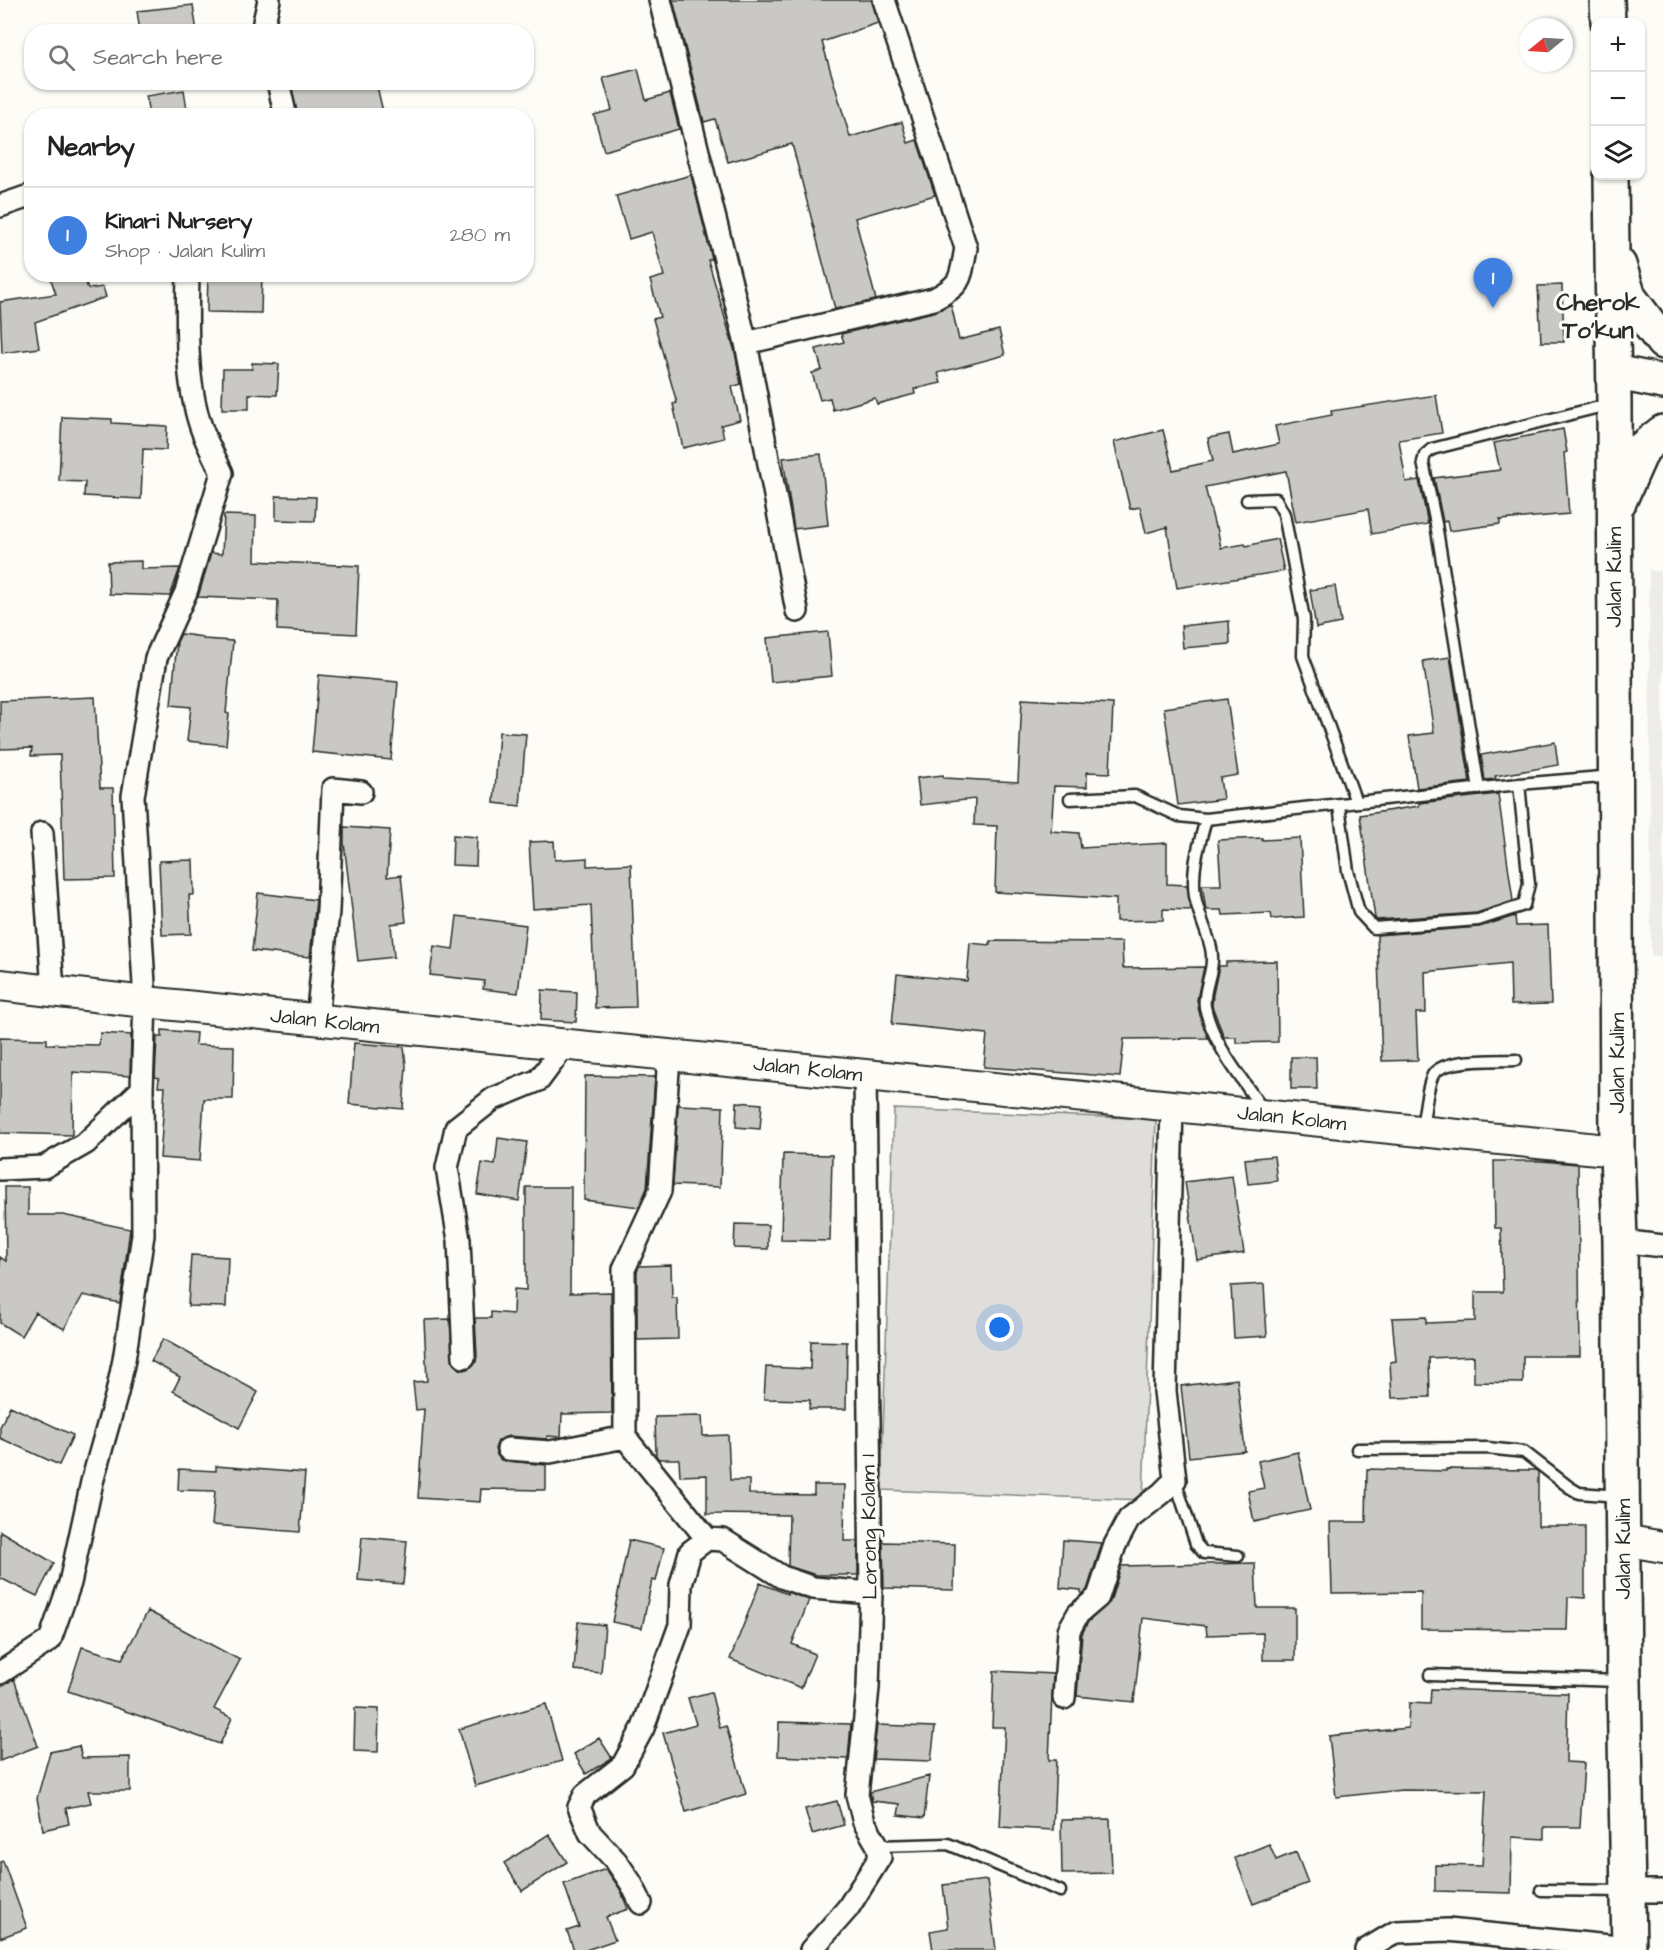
<!DOCTYPE html>
<html lang="en">
<head>
<meta charset="utf-8">
<style>
  body { margin:0; font-family:"Architects Daughter",sans-serif; background:#f2f2f2; color:#222 }
  .controls { position:absolute; right:18px; top:18px; display:grid; overflow:hidden; border-radius:12px; box-shadow:0 2px 4px #0004 }
  .controls button { width:54px; height:54px; display:grid; place-items:center; padding:0; border:0; border-bottom:2px solid #e0e0e0; background:#fff; color:#222; font:30px sans-serif }
  .compass { position:absolute; left:1519px; top:18px; width:54px; height:54px; border-radius:50%; background:#fff; box-shadow:0 2px 4px #0004; rotate:252deg }
  .you { position:absolute; left:1000px; top:1328px; width:21px; height:21px; margin:-15px; border:4px solid #fff; border-radius:50%; background:#1a73e8; box-shadow:0 0 0 9px #1a73e833 }
  .badge { display:grid; place-items:center; width:39px; height:39px; border-radius:50%; background:#7c3aed; color:#fff; font-size:20px; font-weight:700 }
  .pin { position:absolute; translate:-50% -50px; filter:drop-shadow(0 2px 3px #0008) }
  .pin::after { content:''; position:absolute; top:32px; width:21px; height:18px; background:inherit; clip-path:polygon(0 0,100% 0,50% 100%) }
  .list { margin:0; padding:0; list-style:none }
  h2 { display:flex; justify-content:space-between; align-items:center; height:78px; margin:0; padding:0 24px; font-size:26px }
  h2 small { font-size:20px; font-weight:400; color:#767676 }
  .list li { display:grid; grid-template-columns:39px 1fr auto; gap:18px; align-items:center; box-sizing:border-box; height:96px; padding:0 24px; border-top:2px solid #e0e0e0 }
  .list b { display:block; font-size:22px; white-space:nowrap }
  .list p { margin:0; font-size:20px; white-space:nowrap; color:#767676 }
  .list em { font-size:20px; font-style:normal; color:#767676 }
  .icon { flex:none; width:33px; height:33px; fill:none; stroke:currentColor; stroke-width:2; stroke-linecap:round; stroke-linejoin:round }
  .map { position:relative; flex:none; width:1663px; height:1950px; overflow:hidden }
  .search { position:absolute; background:#fff; box-shadow:0 2px 4px #0004; left:24px; top:24px; width:510px; height:66px; display:flex; align-items:center; gap:15px; box-sizing:border-box; padding:0 21px; border-radius:24px; color:#767676; font-size:22px }
  .panel { position:absolute; background:#fff; box-shadow:0 2px 4px #0004; left:24px; top:108px; width:510px; height:174px; border-radius:24px }
  .map>svg:first-child { display:block }
  .built { fill:#edece8 }
  .green { fill:#dfdeda; stroke:#858482; stroke-width:1.5 }
  .building { fill:#c9c8c4; stroke:#2b2b2b; stroke-width:1.5 }
  .lines { fill:none; stroke-linecap:round; stroke-linejoin:round }
  .lane-casing { stroke:#2b2b2b; stroke-width:15 }
  .street-casing { stroke:#2b2b2b; stroke-width:26 }
  .secondary-casing { stroke:#2b2b2b; stroke-width:34 }
  .primary-casing { stroke:#2b2b2b; stroke-width:38 }
  .lane { stroke:#fdfcf7; stroke-width:10 }
  .street { stroke:#fdfcf7; stroke-width:21 }
  .secondary { stroke:#fdfcf7; stroke-width:30 }
  .primary { stroke:#fdfcf7; stroke-width:33 }
  .labels { text-anchor:middle; dominant-baseline:central; stroke-width:6; stroke-linejoin:round; paint-order:stroke }
  .street-label { font-size:21px; fill:#2b2b2b; stroke:#fdfcf7 }
  .quarter-label { font-size:24px; font-weight:bold; fill:#2b2b2b; stroke:#fdfcf7 }
</style>
</head>
<body>
<div class="map">
<svg width="1663" height="1950" viewBox="0 0 1663 1950">
  <rect width="100%" height="100%" fill="#fdfcf7"/>
  <filter id="ink" filterUnits="userSpaceOnUse"><feTurbulence type="fractalNoise" baseFrequency=".0167" numOctaves="2"/><feDisplacementMap in="SourceGraphic" scale="12" xChannelSelector="R" yChannelSelector="G"/><feConvolveMatrix kernelMatrix="1 2 1 2 8 2 1 2 1" color-interpolation-filters="sRGB"/></filter>
  <g filter="url(#ink)">
    <path class="built" d="M1649,570l14,2v385l-12,-2z"/>
    <path class="green" d="M894,1109l262,10 -13,381 -262,-10z"/>
    <path class="building" d="M673,0h199l6,23 -56,19 28,95 52,-15 6,21 9,-3 18,55 -80,23 21,82 -41,9 -43,-165 -64,18 -13,-43 -11,3z
      M193,5l4,27h-57l-3,-21z
      M638,69l8,31 24,-7 9,36 -75,22 -10,-36 18,-5 -9,-32z
      M291,82h85l8,34h-87z
      M184,90l4,26h-39l-3,-20z
      M691,175l21,84 -4,1 27,92 6,32 -9,3 8,33 -19,5 3,13 -41,10 -10,-44 4,-1 -24,-84 7,-2 -10,-37 14,-4 -12,-44 -23,7 -13,-43z
      M49,274h34l5,15 15,-2 3,10 -71,25 4,26 -37,5 -2,-51 56,-8z
      M208,274h54l-1,39 -54,-1z
      M1562,285l2,57h-23l-3,-56z
      M951,304l8,36 40,-10 6,25 -67,18 3,10 -27,6 1,5 -38,10 -2,-6 -42,12 -3,-12 -10,2 -8,-27 10,-3 -6,-21 28,-7 -3,-8 96,-23z
      M252,363l27,1 -2,31 -28,-1v15h-27l1,-40h29z
      M1436,395l6,38 -43,7 7,42 13,-2 9,44 -56,10 -4,-25 -72,13 -10,-51 -81,16 10,40h2l4,21 24,-4 1,2 31,-7 7,32 -107,17 -10,-61 -21,6 -6,-26 -10,2 -16,-67 49,-12 10,40 40,-9 -5,-23 21,-4 4,20 46,-10 -4,-18 57,-11 -1,-4z
      M62,417l50,2v4l55,3 -1,24 -23,-1 -2,50 -57,-3 1,-14 -26,-1z
      M1563,429l4,23 -3,1 5,61 -69,6v4l-51,7 -2,-10 -4,1 -9,-44 66,-8 -6,-27z
      M821,454l7,71 -34,4 -11,-71z
      M276,496l40,1 -1,24 -39,-1z
      M224,515l32,1 -1,45 104,5 -3,68 -79,-4 1,-30 -80,-3 13,-44 11,1z
      M141,561v8l39,-1 -10,28 -61,-2 -1,-32z
      M1335,586l6,37 -25,5 -6,-38z
      M1229,621l1,23 -47,4 -2,-22z
      M828,632l4,44 -61,6 -4,-44z
      M181,634l22,3v2l30,2 -7,72 3,1 -3,31 -39,-4 4,-34 -20,-2 6,-63z
      M1450,657l20,125 -53,6 -8,-52 25,-3 -11,-72z
      M319,675l79,7 -7,78 -79,-8z
      M95,697l5,91h13l2,90 -51,1 -4,-124 -29,1 1,-8 -32,1v-48z
      M1022,699l91,5 -3,69 -23,-1v15l-33,-1 -3,45 28,2 2,15 86,-5v41l20,1 4,25 -28,-1v11l-47,1v-22l-121,-7 2,-66 -23,-1 1,-26 -55,6 -3,-27 26,-3 1,3 74,4z
      M1227,699l11,76 -18,3 3,21 -45,6 -14,-97z
      M499,732l27,2 -6,72 -26,-3z
      M1555,742l3,23 -63,11 1,3 -11,1 -4,-25z
      M1498,794l15,107 -36,12 -100,7 -2,-2 -15,-103 59,-9v-3z
      M344,827l46,3 -3,47 14,-2 5,47 -15,2 3,33 -36,4 -14,-118z
      M453,835l24,2 -1,29 -24,-1z
      M1262,838v2l38,-2 4,79 -32,2 -1,-6 -48,2 -1,-5h-16l-4,-25h19l-3,-45z
      M554,841l1,19 32,-2v8l44,-2 5,143 -41,1 -4,-103 -58,4 -4,-67z
      M193,860l1,35h-5l2,39 -29,1 -3,-74z
      M258,893l58,7 -6,57 -58,-6z
      M457,916l69,9 -8,68 -35,-4 1,-8 -54,-6 4,-29 19,3z
      M1515,916l1,10 32,-1 3,79 -40,1 -1,-42 -85,9 1,41h-10l2,47 -36,1 -5,-126 102,-8z
      M990,941l132,1 1,26 81,-1 -7,33 5,23 6,15 -84,1 -4,38 -136,-10 3,-33 -95,-10 5,-50 70,7 3,-38 20,2z
      M1277,961l1,81 -42,1v-6h-12l-12,-31 1,-12 6,-28h7v-4z
      M542,990l35,2 -1,30 -35,-2z
      M162,1030l34,3 -1,12 39,1 -1,53h-29l-4,62 -40,-3 5,-71h-7l1,-9 -4,-1 2,-40h5z
      M100,1033l31,2 -1,41 -57,-4 -1,63 -72,-2v-95l47,1v5l52,1z
      M354,1043l50,4 2,19 -3,43 -54,-5z
      M1291,1057h25l1,32h-26z
      M585,1076l70,1 -8,111 -8,19 -55,-7z
      M737,1102l25,2 -2,25 -24,-2z
      M678,1105l45,2 -3,80 -47,-2z
      M498,1138l29,4 -8,59 -42,-7 5,-31 13,2z
      M783,1154l49,1 -2,86 -49,-1z
      M1274,1156l3,25 -29,3 -3,-25z
      M1494,1161h47l37,3 2,192h-57v27l-49,-1v-26l-45,2 1,39 -38,1 -2,-36 6,-1 -4,-43 34,-1v6l49,-2v-29h28l-2,-64h-6z
      M1232,1176l12,77 -47,7 -12,-78z
      M5,1187h23v28h35l67,14 -10,74 -37,-8 -19,34 -29,-17 -14,24 -21,-13v-66l6,4z
      M526,1187h45l-1,106 41,-1 1,121 -50,1 -1,23 -14,-1v3l-39,-3 -10,5 -3,8 2,6 4,5 45,5v25l-65,-1 -1,13 -62,-4 6,-89 -8,1 -3,-28 14,-1 -3,-61 26,-1 3,44 6,6 6,1 6,-3 5,-5 1,-6 -2,-38h16v-6l22,2 1,-25 12,1z
      M735,1224l33,1v24l-34,-1z
      M191,1255l37,2 -2,50 -38,-1z
      M671,1265l1,33h5l1,41 -41,1v-68l2,-6z
      M1264,1284l3,52 -33,2 -3,-52z
      M163,1339l95,53 -19,36 -66,-37 7,-14 -29,-16z
      M811,1341l36,1 -1,67h-37l1,-9 -46,-1 2,-32 44,2z
      M1237,1379l8,72 -56,6 -8,-71z
      M10,1406l63,29 -14,30 -59,-27v-11z
      M702,1416l1,20 25,-1 2,45h19v14l65,1v-10h31l-1,56h14v34h-42l-28,-9 1,-51 -82,-1v-39l-27,1 -1,-17h-20l-3,-3 -1,-39z
      M1298,1452l12,58 -56,12 -6,-31 16,-3 -6,-27z
      M216,1466l89,7 -5,59 -88,-7 3,-34 -37,-1 1,-21 37,2z
      M1367,1469l79,2v-2l89,1 3,2v54h47v72l-17,-1 -1,33 -146,-1v-37l-89,1 -2,-71h36z
      M0,1531l54,32 -17,33 -37,-18z
      M362,1537l45,4 -4,43 -45,-4z
      M629,1540l35,8 -8,33 -4,-1 -10,48 -30,-6z
      M1063,1540l39,3 -15,47 -6,5v-5l-21,-2z
      M883,1542l72,2 -1,46 -70,-2z
      M1255,1563l2,45h38v52h-32v-27l-56,2 -1,-9 -63,-8 -9,84 -57,-6 5,-62 6,-12 22,-20 11,-36z
      M760,1583l27,11v-2l22,8 -17,44 23,10 -14,34 -71,-29z
      M148,1611l92,49 -26,49 18,9 -12,26 -152,-53 14,-44 40,12z
      M578,1622l27,3 -4,48 -27,-3z
      M994,1671l59,3 -4,86h7l-3,70 -53,-3 5,-100h-13z
      M14,1679l24,67 -38,15v-75z
      M1431,1689l137,4 -2,69 18,1 -4,64h-36v12l-32,-2 -1,56 -76,-2v-26l47,1 4,-75 -84,-1 -66,7 -7,-61 79,-8 1,-25 21,1z
      M711,1692l9,36 6,-2 20,68 -60,18 -23,-79 33,-9 -8,-26z
      M546,1704l16,57 -87,25 -16,-57z
      M355,1708l24,1 -1,43 -24,-1z
      M779,1722l72,2 -3,35 -70,-3z
      M877,1725l58,2 -4,34 -58,-2z
      M599,1738l13,20 -26,16 -12,-20z
      M79,1746l3,12 48,-1v34h-42l3,12 -25,5 3,16 -26,6 -6,-32 13,-46z
      M929,1776l-5,42 -26,-3 2,-11 -28,-3 -2,-9z
      M837,1801l7,24 -32,9 -7,-25z
      M1110,1819l2,54 -50,1 -1,-54z
      M549,1834l18,28 -45,29 -18,-28z
      M1269,1844l7,16 20,-8 12,31 -55,21 -18,-46z
      M3,1861l24,67 -27,10v-76z
      M606,1869l14,20 8,20 -22,8 9,23 -29,10h-12l-7,-19 12,-4 -15,-43z
      M987,1880l9,70h-63l-3,-19 18,-3 -5,-43z"/>
    <g class="lines">
      <g class="lane-casing">
        <path id="lane" d="M1247,500l29,-1 8,15 20,105 -1,37 53,146
          M1479,789l-43,-265 -13,-62 2,-7 7,-6 179,-45
          M1070,799l65,-3 44,20 27,3 313,-35 94,-8
          M1339,806l9,65 11,41 15,16 104,-8 46,-15 5,-21 -10,-100
          M1206,819c-7,26 -15,50 -11,77 3,18 12,35 16,52 5,23 -9,40 -6,59 8,38 37,71 58,103
          M1422,1128c3,-16 4,-36 10,-51 7,-20 65,-16 84,-17
          M1357,1449l130,-1 37,4 45,35 10,6 40,3
          M1175,1480l21,64 8,9 34,3
          M1430,1675l190,6
          M878,1846l70,-2 112,47
          M1541,1890l84,1"/>
      </g>
      <g class="street-casing">
        <path id="street" d="M660,0l86,343 51,268
          M266,32l-2,-10 5,-22
          M278,82l6,27 -1,7
          M0,206l32,-11
          M746,343l188,-44c29,-15 26,-20 32,-51l-82,-248
          M42,833l11,157
          M317,1020l11,-109 5,-122 28,3
          M0,1169l44,-2 42,-24 56,-54
          M1620,1241l43,5
          M464,1357l-5,-117 -12,-72 9,-40 37,-29 46,-19 26,-35
          M625,1437l-1,-168 36,-78 9,-136
          M508,1449l42,3 75,-15 82,102
          M0,1673l50,-33 20,-57 22,-101 25,-89 7,-33 19,-125 -1,-146 3,-87 -12,-206 23,-138 30,-66 36,-119c-7,-15 -16,-31 -21,-46 -16,-47 -14,-104 -13,-153
          M1064,1698l5,-68 9,-16 20,-17 17,-52 14,-26 33,-26 13,-13 -10,-89 7,-285
          M1628,1891h35
          M641,1903l-10,-20 -15,-22 -26,-28 -11,-26 6,-12 38,-30 20,-37 37,-103 1,-40 9,-33 17,-13 16,1 59,37 31,11 58,5
          M811,1950l37,-42 32,-51 -2,-11 -14,-24 -7,-27 11,-107 3,-95 -6,-518
          M1366,1950l30,-18 52,-2 181,18"/>
      </g>
      <g class="secondary-casing">
        <path id="secondary" d="M0,985l145,17 1472,149
          M1623,1540l40,7"/>
      </g>
      <g class="primary-casing">
        <path id="primary" d="M1607,0l1,22
          M1611,176l3,227 3,748 3,90 4,440 5,269
          M1619,265l10,32 34,45
          M1614,372l49,10
          M1619,502l24,-54 20,-16"/>
      </g>
      <use href="#lane" class="lane"/>
      <use href="#street" class="street"/>
      <use href="#secondary" class="secondary"/>
      <use href="#primary" class="primary"/>
    </g>
  </g>
  <g class="labels">
    <g class="street-label">
      <text transform="translate(1614 577) rotate(-90)">Jalan Kulim</text>
      <text transform="translate(325 1021) rotate(6)">Jalan Kolam</text>
      <text transform="translate(1617 1063) rotate(-90)">Jalan Kulim</text>
      <text transform="translate(808 1069) rotate(6)">Jalan Kolam</text>
      <text transform="translate(1292 1118) rotate(6)">Jalan Kolam</text>
      <text transform="translate(869 1527) rotate(-91)">Lorong Kolam 1</text>
      <text transform="translate(1623 1549) rotate(-90)">Jalan Kulim</text>
    </g>
    <g class="quarter-label">
      <text x="1598" y="303">Cherok<tspan x="1598" dy="28">To'kun</tspan></text>
    </g>
  </g>
</svg>
<div class="controls">
<button>+</button>
<button>−</button>
<button><svg class="icon" aria-label="layers" viewBox="0 0 24 24"><path d="M12 4l9 5-9 5-9-5zM3 14l9 5 9-5"/></svg></button>
</div>
<svg class="compass" viewBox="-18 -18 36 36"><path d="M0-13l5 13h-10z" fill="#e53935"/><path d="M0 13l5-13h-10z" fill="#767676"/></svg>
<div class="you"></div>
<div class="pin badge" style="left:1493px;top:308px;background:#3f7fe0">1</div>
<div class="search"><svg class="icon" aria-label="search" viewBox="0 0 24 24"><circle cx="10" cy="10" r="6"/><path d="M15 15l6 6"/></svg>Search here</div>
<section class="panel">
<h2>Nearby<small></small></h2>
<ul class="list">
<li><span class="badge" style="background:#3f7fe0">1</span><div><b>Kinari Nursery</b><p>Shop · Jalan Kulim</p></div><em>280 m</em></li>
</ul>
</section>
</div>
</body>
</html>
